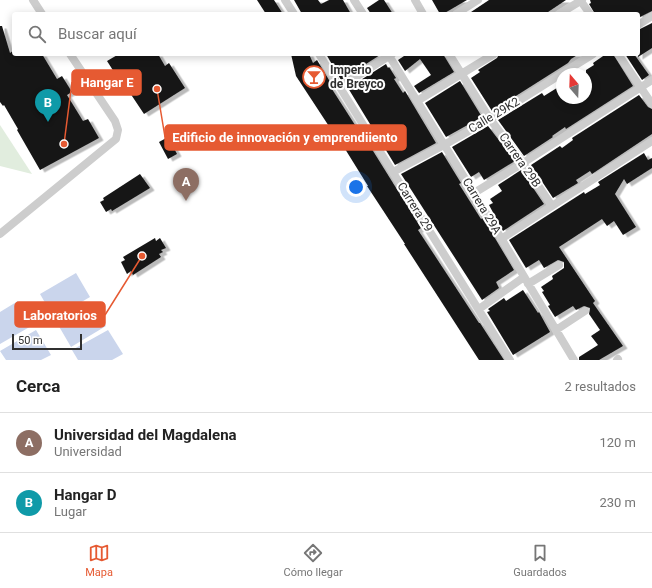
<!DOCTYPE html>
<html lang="es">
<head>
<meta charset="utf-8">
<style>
  body { margin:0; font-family:Roboto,sans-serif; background:#f6f6f6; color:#222 }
  .compass { position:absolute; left:556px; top:68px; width:36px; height:36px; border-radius:50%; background:#fff; box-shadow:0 2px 10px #0003; rotate:341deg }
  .scale { position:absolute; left:12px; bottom:10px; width:70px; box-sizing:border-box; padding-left:4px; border:2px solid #303030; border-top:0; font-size:11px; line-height:14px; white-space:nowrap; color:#303030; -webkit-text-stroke:3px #fff; paint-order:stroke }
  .you { position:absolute; left:356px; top:187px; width:14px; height:14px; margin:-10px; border:3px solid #fff; border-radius:50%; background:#1a73e8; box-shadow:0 0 0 6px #1a73e833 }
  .badge { display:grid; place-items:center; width:26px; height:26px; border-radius:50%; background:#e65a32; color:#fff; font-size:13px; font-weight:700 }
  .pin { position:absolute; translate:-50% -33px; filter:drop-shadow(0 1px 2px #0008) }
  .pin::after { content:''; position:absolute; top:21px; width:14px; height:12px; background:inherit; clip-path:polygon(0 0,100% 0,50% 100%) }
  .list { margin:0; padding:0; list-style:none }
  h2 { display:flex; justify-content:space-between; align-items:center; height:52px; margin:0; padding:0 16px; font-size:17px }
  h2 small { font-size:13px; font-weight:400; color:#767676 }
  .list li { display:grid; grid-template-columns:26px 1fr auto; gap:12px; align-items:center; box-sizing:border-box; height:60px; padding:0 16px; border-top:1px solid #e0e0e0 }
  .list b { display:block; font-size:15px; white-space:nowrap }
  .list p { margin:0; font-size:13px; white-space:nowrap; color:#767676 }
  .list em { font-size:13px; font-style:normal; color:#767676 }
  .icon { flex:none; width:22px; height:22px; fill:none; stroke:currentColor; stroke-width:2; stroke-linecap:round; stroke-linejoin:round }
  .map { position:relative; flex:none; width:652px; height:360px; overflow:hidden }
  .search { position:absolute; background:#fff; box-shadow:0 2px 10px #0003; left:12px; right:12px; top:12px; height:44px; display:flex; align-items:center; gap:10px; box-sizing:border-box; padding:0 14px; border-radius:4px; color:#767676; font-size:15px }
  .sheet { height:172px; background:#fff }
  nav { display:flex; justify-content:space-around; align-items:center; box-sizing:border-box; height:56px; border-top:1px solid #e0e0e0; background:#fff; font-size:11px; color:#767676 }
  nav a { display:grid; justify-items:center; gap:2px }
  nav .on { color:#e65a32 }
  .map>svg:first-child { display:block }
  .green { fill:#e1edde }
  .water { fill:#cad5ec }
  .building { fill:#171717; filter:url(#shadow) }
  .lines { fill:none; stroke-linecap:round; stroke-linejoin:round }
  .minor { stroke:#cdcdcd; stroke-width:8 }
  .labels { text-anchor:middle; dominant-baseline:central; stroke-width:4; stroke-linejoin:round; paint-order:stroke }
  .poi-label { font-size:12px; font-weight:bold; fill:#303030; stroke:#fff; text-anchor:start }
  .street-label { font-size:12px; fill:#303030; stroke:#fff }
  .leader { fill:none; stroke:#e65a32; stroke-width:1.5 }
  .callout-dot { fill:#e65a32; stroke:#fff; stroke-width:1.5 }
  .callout { fill:#e65a32; stroke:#e65a32; stroke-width:1.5 }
  .callout-label { font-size:13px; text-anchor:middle; font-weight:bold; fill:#fff }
</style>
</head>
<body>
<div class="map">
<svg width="652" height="360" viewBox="0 0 652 360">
  <defs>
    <filter id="shadow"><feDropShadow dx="4.5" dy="2.5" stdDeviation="0" flood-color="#0004"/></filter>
  </defs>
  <rect width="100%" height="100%" fill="#fff"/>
  <path class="green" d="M0,125l32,49 -32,-8z"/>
  <path class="water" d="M76,273l14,24 -36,21 -14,-24z
    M18,301l15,24 -33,19v-32z
    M92,302l14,24 -35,21 -14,-24z
    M36,330l15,25 -10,5h-35l-6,-9z
    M108,330l15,24 -11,6h-34l-6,-10z"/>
  <path class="building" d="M257,0h17l9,14h-17z
    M294,0h24l3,4 8,-4h14l8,14h-49z
    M379,0h5l9,14h-22l-4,-6z
    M432,0h35l-24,14h-3z
    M489,0h77l-21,14h-77z
    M590,0h62v11l-14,7v-4h-43l-6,-10 2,-1z
    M652,23v25l-14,9v-27z
    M0,26h2l8,27 4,-3v4h28l15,25 5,-3 10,16 -5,3 16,26 5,-2 11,19 -59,32 -23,-40 1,-1 -14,-24 -1,1 -3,-4z
    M119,54h39l7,12 4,-3 16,25 -41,26 -16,-24 6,-4 -12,-15 -6,4 -9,-14z
    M291,54h18l4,9 4,-3 15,25 -2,1 34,53 1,-1 56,90 -3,2 61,93h1l24,37h-25l-75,-116h1l-38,-58h1l-31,-50 -1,1 -40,-61z
    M326,54h54v1l-39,25z
    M407,54h36l11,18 -35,21 -5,-7 17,-11 -11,-16 -15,12 -7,-11z
    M499,54h80l-8,5 -3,4 -76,48 -21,-33 9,-6 -2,-2 19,-12z
    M606,54h7l20,32 -67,43 -1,-2 -13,9 1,1 -29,19 -26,-36 44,-27 2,3 16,-10 -3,-3 5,-3v18h24v-4l3,-2 -3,-3v-19l8,-5 -1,-2z
    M625,54h9l15,21 -7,5z
    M386,64l2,4 1,-1 7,11 -2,1 9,14 2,-2 31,52 -41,22 -47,-77z
    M460,81l22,36 -36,20 -21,-34z
    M639,95l9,12 4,2v25l-60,40 -2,-3 -14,9 2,3 -25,15 -22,-33 29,-19 2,2 11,-8 -1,-2z
    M488,126l27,35 -31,19 -5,-8 -8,5 -19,-30z
    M168,137l9,17 -9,5 -9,-17z
    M442,152l19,31 -2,1 22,35 2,-1 31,52 -18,12 3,6 -17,12 -81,-126z
    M644,153l4,7 4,-2v10l-25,16 -3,-5 -9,15 21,33 -13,8 -9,-14 -7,5 -5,-7 -43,28 36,54 -2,2 30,43 -24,14h-20v-3l19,-12 -7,-9 9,-6 -11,-16 1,-6 -6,-2 -8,4 -3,-4 -18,11 -7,-11 2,-1 -8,-13 2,-1 -3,-4 12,-8 -1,-3 12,-8v-6l-6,-2 -14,8 -5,-8 -13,8 -17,-28 75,-48 1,2 15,-9 -2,-3z
    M521,170l23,34 -41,27 -14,-26 4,-2 -3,-4 12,-8 -4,-6z
    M140,174l10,14 -38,23 -1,-2 -5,3 -6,-10 4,-2 -1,-2z
    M155,238l1,3 4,-3 6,10 -5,2 2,2 -4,2 2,3 -28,18 -2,-4 -4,3 -6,-12 4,-2 -2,-3z
    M523,290l15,23 1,-1 11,20 -37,23 -26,-43 3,-1 -2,-2 16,-11 2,3z"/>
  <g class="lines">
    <path class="minor" d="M33,0l9,14
      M285,0l9,14
      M354,0l9,14
      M415,0l8,14
      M580,0l10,14
      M456,14l22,-14
      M559,14l23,-14
      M638,25l14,-9
      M319,54l191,306
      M388,54l86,139 100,167
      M449,54l41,65 33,44 29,43
      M618,54l34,50
      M340,87l52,-33
      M417,101l77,-47
      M393,172l51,-27 46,-26 103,-65
      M474,193l49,-30 129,-83
      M0,234l116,-95 2,-9 -3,-9 -45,-67
      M501,239l151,-98
      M528,284l31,-19
      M479,309l45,-32
      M556,330l29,-19
      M617,360l1,-1"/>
  </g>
  <defs>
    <g id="bar-ring" transform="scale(1.15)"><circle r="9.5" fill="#fff" stroke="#e65a32" stroke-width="1.5"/><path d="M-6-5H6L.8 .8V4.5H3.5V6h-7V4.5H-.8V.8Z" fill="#e65a32"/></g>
  </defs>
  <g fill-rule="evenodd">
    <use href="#bar-ring" x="314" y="77"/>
  </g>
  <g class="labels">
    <g class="poi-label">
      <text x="330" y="70">Imperio<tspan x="330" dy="14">de Breyco</tspan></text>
    </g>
    <g class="street-label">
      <text transform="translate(494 115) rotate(-31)">Calle 29K2</text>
      <text transform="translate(520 160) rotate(55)">Carrera 29B</text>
      <text transform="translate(482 206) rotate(59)">Carrera 29A</text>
      <text transform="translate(415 207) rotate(58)">Carrera 29</text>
    </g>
  </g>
  <path class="leader" d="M64 144L72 82M157 89L165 137M142 256L105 315"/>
  <g class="callout-dot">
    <circle cx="64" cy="144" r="4"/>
    <circle cx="157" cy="89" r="4"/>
    <circle cx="142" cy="256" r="4"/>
  </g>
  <g class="callout">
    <rect x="72" y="70" width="69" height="25" rx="4"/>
    <rect x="165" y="125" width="241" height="25" rx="4"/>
    <rect x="15" y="302" width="90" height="25" rx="4"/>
  </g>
  <g class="callout-label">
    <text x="107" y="87">Hangar E</text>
    <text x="285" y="142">Edificio de innovación y emprendiiento</text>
    <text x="60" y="320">Laboratorios</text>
  </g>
</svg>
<svg class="compass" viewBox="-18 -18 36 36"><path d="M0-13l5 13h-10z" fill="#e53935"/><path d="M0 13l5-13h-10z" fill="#767676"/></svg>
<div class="scale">50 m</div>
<div class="you"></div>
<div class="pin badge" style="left:186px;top:201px;background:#8d6e63">A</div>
<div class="pin badge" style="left:48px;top:122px;background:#0f9aa8">B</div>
<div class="search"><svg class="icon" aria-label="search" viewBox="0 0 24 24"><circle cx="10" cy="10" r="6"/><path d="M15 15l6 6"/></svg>Buscar aquí</div>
</div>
<section class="sheet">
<h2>Cerca<small>2 resultados</small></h2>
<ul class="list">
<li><span class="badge" style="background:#8d6e63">A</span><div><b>Universidad del Magdalena</b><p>Universidad</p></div><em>120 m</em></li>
<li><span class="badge" style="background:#0f9aa8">B</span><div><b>Hangar D</b><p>Lugar</p></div><em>230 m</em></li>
</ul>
</section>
<nav>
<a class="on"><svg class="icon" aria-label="map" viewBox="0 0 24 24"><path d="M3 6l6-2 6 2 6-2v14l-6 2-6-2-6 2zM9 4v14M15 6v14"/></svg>Mapa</a>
<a><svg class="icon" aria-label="directions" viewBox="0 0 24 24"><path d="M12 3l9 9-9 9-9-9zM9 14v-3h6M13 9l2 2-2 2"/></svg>Cómo llegar</a>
<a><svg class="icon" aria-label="saved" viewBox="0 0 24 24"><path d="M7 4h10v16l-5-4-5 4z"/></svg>Guardados</a>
</nav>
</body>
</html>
